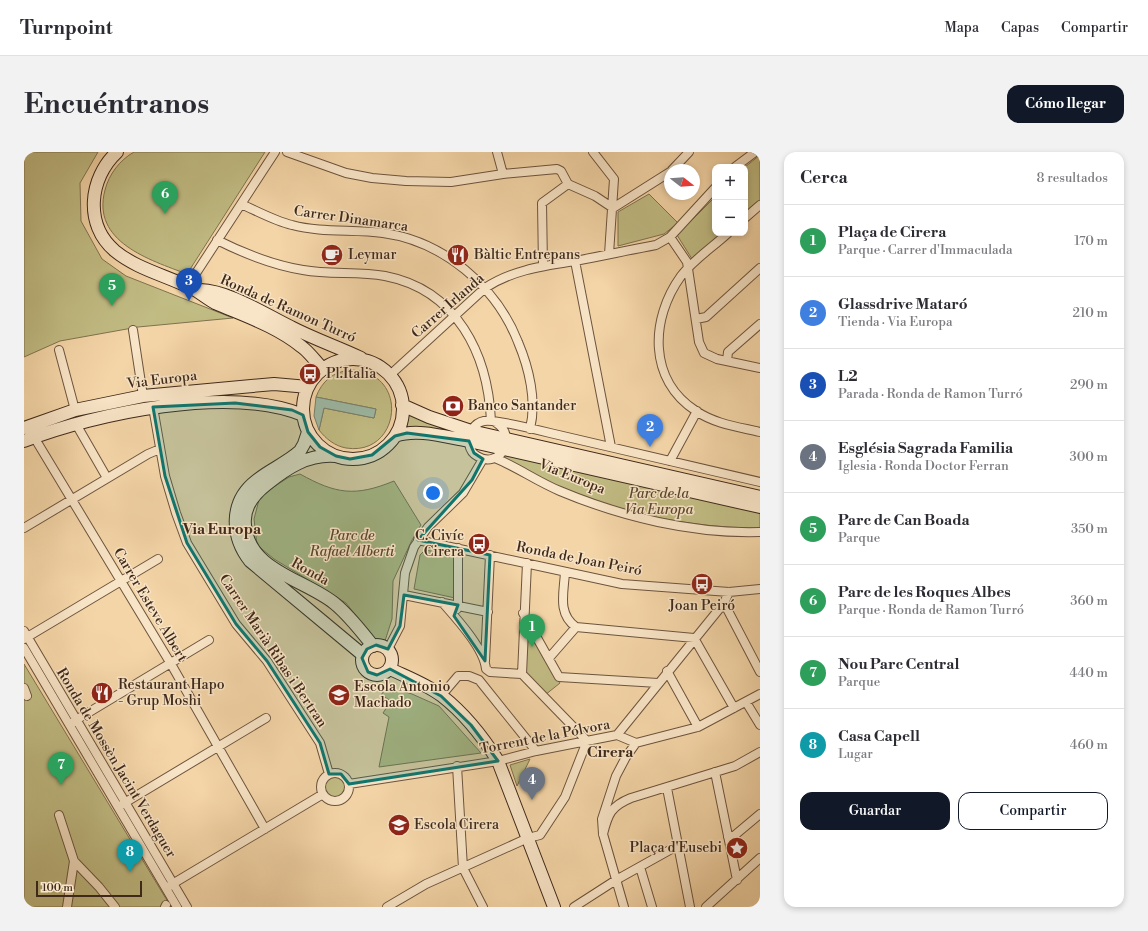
<!DOCTYPE html>
<html lang="es">
<head>
<meta charset="utf-8">
<style>
  body { margin:0; font-family:"Libre Bodoni",serif; background:#f2f2f3; color:#2b2b33 }
  .controls { position:absolute; right:12px; top:12px; display:grid; overflow:hidden; border-radius:8px; box-shadow:0 2px 6px #0003 }
  .controls button { width:36px; height:36px; display:grid; place-items:center; padding:0; border:0; border-bottom:1px solid #e1e1e2; background:#fff; color:#2b2b33; font:20px sans-serif }
  .compass { position:absolute; left:640px; top:12px; width:36px; height:36px; border-radius:50%; background:#fff; box-shadow:0 2px 6px #0003; rotate:107deg }
  .scale { position:absolute; left:12px; bottom:10px; width:106px; box-sizing:border-box; padding-left:4px; border:2px solid #3f291b; border-top:0; font-size:11px; line-height:14px; white-space:nowrap; color:#3f291b; -webkit-text-stroke:3px #f8e4c6; paint-order:stroke }
  .you { position:absolute; left:409px; top:341px; width:14px; height:14px; margin:-10px; border:3px solid #fff; border-radius:50%; background:#1a73e8; box-shadow:0 0 0 6px #1a73e833 }
  .badge { display:grid; place-items:center; width:26px; height:26px; border-radius:50%; background:#111827; color:#fff; font-size:13px; font-weight:700 }
  .pin { position:absolute; translate:-50% -33px; filter:drop-shadow(0 1px 2px #0008) }
  .pin::after { content:''; position:absolute; top:21px; width:14px; height:12px; background:inherit; clip-path:polygon(0 0,100% 0,50% 100%) }
  .list { margin:0; padding:0; list-style:none }
  h2 { display:flex; justify-content:space-between; align-items:center; height:52px; margin:0; padding:0 16px; font-size:17px }
  h2 small { font-size:13px; font-weight:400; color:#7c7c81 }
  .list li { display:grid; grid-template-columns:26px 1fr auto; gap:12px; align-items:center; box-sizing:border-box; height:72px; padding:0 16px; border-top:1px solid #e1e1e2 }
  .list b { display:block; font-size:15px; white-space:nowrap }
  .list p { margin:0; font-size:13px; white-space:nowrap; color:#7c7c81 }
  .list em { font-size:13px; font-style:normal; color:#7c7c81 }
  .actions { display:flex; gap:8px; padding:12px 16px }
  .actions a { flex:1; padding:9px 0; border:1px solid #111827; border-radius:12px; text-align:center; font-size:14px; color:#111827 }
  .actions .main { background:#111827; color:#fff }
  .map { position:relative; flex:none; width:736px; height:755px; overflow:hidden; border-radius:12px }
  header { display:flex; align-items:center; gap:24px; box-sizing:border-box; height:56px; padding:0 20px; background:#fff; border-bottom:1px solid #e1e1e2 }
  header strong { font-size:19px }
  nav { display:flex; gap:22px; margin-inline-start:auto; font-size:14px }
  .intro { display:flex; align-items:center; justify-content:space-between; box-sizing:border-box; height:96px; padding:0 24px }
  h1 { margin:0; font-size:28px }
  .button { padding:10px 18px; border-radius:12px; background:#111827; color:#fff; font-size:14px; font-weight:700 }
  main { display:flex; gap:24px; padding:0 24px }
  aside { flex:1; background:#fff; border-radius:12px; box-shadow:0 2px 6px #0003 }
  .map>svg:first-child { display:block }
  .green { fill:#c1bc83; stroke:#80724f }
  .water { fill:#9cb9a4; stroke:#777f6d }
  .lines { fill:none; stroke-linecap:round; stroke-linejoin:round }
  .street-casing { stroke:#6c543e; stroke-width:10 }
  .secondary-casing { stroke:#3f291b; stroke-width:14 }
  .street { stroke:#f8e4c6; stroke-width:8 }
  .secondary { stroke:#f8e4c6; stroke-width:12 }
  .marked { fill:#0f766e; fill-opacity:0.2; stroke:#0f766e; stroke-width:3; stroke-linejoin:round }
  .labels { text-anchor:middle; dominant-baseline:central; stroke-width:3; stroke-linejoin:round; paint-order:stroke }
  .street-label { font-size:14px; fill:#3f291b; stroke:#f8e4c6 }
  .poi-label { font-size:14px; fill:#3f291b; stroke:#f8e4c6; text-anchor:start }
  .park-label { font-size:14px; font-style:italic; fill:#594630; stroke:#f8e4c6 }
  .neighbourhood-label { font-size:15px; font-weight:bold; fill:#3f291b; stroke:#f8e4c6 }
</style>
</head>
<body>
<header>
<strong>Turnpoint</strong>
<nav><a>Mapa</a><a>Capas</a><a>Compartir</a></nav>
</header>
<div class="intro"><h1>Encuéntranos</h1><a class="button">Cómo llegar</a></div>
<main>
<div class="map">
<svg width="736" height="755" viewBox="0 0 736 755">
  <rect width="100%" height="100%" fill="#f4d5a7"/>
  <filter id="stains"><feTurbulence type="fractalNoise" baseFrequency=".005" numOctaves="4"/><feColorMatrix values="0 0 0 0 .2 0 0 0 0 .09 0 0 0 0 .02 0 0 0 .5 -.17"/></filter>
  <radialGradient id="worn" r=".72"><stop offset=".6" stop-color="#630" stop-opacity="0"/><stop offset="1" stop-color="#630" stop-opacity=".3"/></radialGradient>
  <path class="green" d="M0,0h74l-18,31 1,38 21,38 24,17 107,42 -95,9 -78,14 -36,16z
    M110,0h131l-78,122c-37,-14 -96,-32 -82,-84 4,-16 15,-30 29,-38z
    M736,3v47l-15,13v-48z
    M625,42l29,29 -14,11 -46,12v-34z
    M691,45v36h8l-31,26 -15,-24z
    M326,218c61,1 51,87 -4,78 -11,-2 -20,-9 -27,-18l5,-22 50,10 2,-9 -60,-12c6,-16 17,-25 34,-27z
    M386,263l54,19 -58,-6 2,-11z
    M483,301l253,58v17c-70,0 -141,-15 -206,-43 -17,-8 -34,-18 -51,-27z
    M276,322c36,20 55,23 94,7l27,44 -9,15 -19,41 -1,38 -7,22h-9l-30,-38 -72,-44 -17,-14 -3,-26 6,-23 29,-19z
    M401,398l29,5 1,43 -41,-9 6,-34z
    M502,471l34,60 -15,12 -22,-25z
    M0,512l147,243h-147z
    M375,538l13,4 27,12 42,47 -102,14 10,-50 -6,-4 8,-12 -10,-6 3,-4z
    M506,607l-13,27 -7,-21z
    M301 635a11 11 0 1 1 22 0a11 11 0 1 1-22 0Z"/>
  <path class="water" d="M292,245l60,12 -2,9 -50,-10 -5,22 -5,-14z"/>
  <g class="lines">
    <g class="street-casing">
      <path id="street" d="M263,0l59,21 26,5 34,3 45,1 52,-8
        M473,0l6,22 54,-5 4,2 7,13
        M569,0l21,27 -5,75
        M711,15l20,-15
        M648,18l17,-18
        M544,32l27,12 18,12
        M217,52c16,7 34,17 51,21 29,8 61,4 91,8 60,8 113,53 135,109 11,26 19,59 12,87
        M589,56l57,-36
        M721,66l15,-13
        M704,81c-15,14 -35,27 -47,43 -31,43 -33,104 15,135 19,13 43,16 64,21
        M646,85l17,25 12,80 5,11 13,6 43,9
        M193,88c28,14 55,25 86,30 27,5 55,1 82,6 72,14 103,78 106,145
        M551,109l36,186
        M519,114l-1,-63 26,-19
        M163,135l88,-135
        M672,167l10,-2 54,-49
        M109,178l10,66
        M35,198l16,60
        M703,209l1,-9 32,-28
        M366,223l95,-87c27,-18 58,-22 90,-27 27,-5 54,-11 81,-16l14,-8 45,-49
        M129,255l12,69 11,37 11,30 49,81 31,37 53,82 9,31
        M471,270c25,15 4,48 -18,34 -4,-2 -7,-7 -8,-12 -2,-10 5,-21 15,-23 9,-2 54,9 66,12 70,16 140,32 210,49
        M52,272l31,54
        M10,285l137,227 94,165
        M471,306c22,9 43,24 65,33 62,26 133,43 200,41
        M646,309l27,-50
        M0,376l124,-74 12,-5
        M394,388l204,44 107,8 31,-3
        M541,420c-1,20 -8,42 11,55l118,11 40,70
        M380,443l84,17
        M700,451l36,69
        M433,457l1,-4v-57
        M499,461l36,64 99,6
        M0,479l163,276
        M0,487l134,-80
        M0,496l153,259
        M364,497l12,-23 5,-53 9,-26 14,-20 35,-34 20,-34
        M525,506l27,-31
        M461,509l5,-106
        M643,519l31,56
        M498,522l5,-111
        M0,536l3,8
        M417,544l17,-20h11l10,4 57,71
        M722,550l14,23
        M47,571l138,-83
        M593,583l107,-132 5,-11
        M433,614l6,102 20,39
        M691,620l22,108
        M297 635a14 14 0 1 1 28 0a14 14 0 1 1-28 0Z
        M325,632l149,-23 38,-10 81,-16 19,8 62,-16 62,-33
        M643,636l23,119
        M97,653l145,-87
        M35,663l15,46 -7,46
        M579,682c5,-20 8,-28 28,-36l104,-32 25,-14
        M704,685l7,-2 25,-21
        M50,709l25,26 16,20
        M616,715l12,40
        M145,734l154,-92
        M141,755l1,-2
        M363,755l39,-23 102,-46 12,-3 25,-38 22,-56 -65,-67 -32,-2 -4,-3c-2,-21 -30,-51 -44,-67
        M550,755l42,-27 61,-34
        M600,755l-21,-73 -1,-15 14,-43 10,-19 10,-14
        M682,755l54,-49"/>
    </g>
    <g class="secondary-casing">
      <path id="secondary" d="M93,0c-28,26 -33,73 -2,99 23,19 54,25 80,39 7,4 13,9 20,13 30,13 61,23 87,44 8,6 14,15 21,22
        M176,138c30,1 64,24 91,37 23,12 47,20 70,31
        M279 257a50 50 0 1 1 100 0a50 50 0 1 1-100 0Z
        M378,253l27,12 42,14 289,66
        M0,276l51,-18 68,-14 131,-12 34,3
        M284,280l-4,12 -4,7c-13,12 -31,19 -44,30 -27,21 -25,56 -6,80l113,94
        M371,284c23,-8 50,1 74,5l291,66
        M0,289c72,-28 206,-56 279,-26
        M311,304c-27,-2 -48,12 -68,28 -13,10 -24,24 -22,41 4,46 59,54 89,78 15,12 27,28 39,43
        M338 508a15 15 0 1 1 30 0a15 15 0 1 1-30 0Z
        M366,517c17,8 36,15 52,27 23,18 41,41 56,65l56,146"/>
    </g>
    <use href="#street" class="street"/>
    <use href="#secondary" class="secondary"/>
  </g>
  <path class="marked" d="M211,251l57,7 11,5 5,17 12,15 16,9 14,3 22,-4 23,-19 12,-3 62,8 5,12 9,6 -11,21 -54,60 72,15 -5,106 -31,-45 4,-11 -54,-10 -4,31 -12,23 -12,-4 -9,4 -5,9 6,14 9,3 13,-6 51,27 30,29 27,36 -149,23 -8,-10h-12l-9,-31 -53,-82 -31,-37 -49,-81 -22,-67 -12,-69z"/>
  <defs>
    <g id="cafe-disc" transform="scale(1.15)"><circle r="9.5" fill="#8f2418" stroke="#f8e4c6"/><path d="M-5.5-4.5H6V0H3Q3 3.5 0 3.5H-2.5Q-5.5 3.5-5.5 0ZM3-3.2v2h1.7v-2ZM-6 4.5H4V6H-6Z" fill="#fff"/></g>
    <g id="restaurant-disc" transform="scale(1.15)"><circle r="9.5" fill="#8f2418" stroke="#f8e4c6"/><path d="M-5-6h1v4h1v-4h1v4h1v-4h1v5L-1.5 .5V6h-2V.5L-5-1ZM5-6V6H3V1.5H1.5Q1.5-4 5-6Z" fill="#fff"/></g>
    <g id="bus-disc" transform="scale(1.15)"><circle r="9.5" fill="#8f2418" stroke="#f8e4c6"/><path d="M-5-6H5V4H4V6H2V4H-2V6H-4V4H-5ZM-3.5-4V0h7V-4ZM-3.5 1.2v1.5H-2V1.2ZM2 1.2v1.5H3.5V1.2Z" fill="#fff"/></g>
    <g id="bank-disc" transform="scale(1.15)"><circle r="9.5" fill="#8f2418" stroke="#f8e4c6"/><path d="M-6-4H6V4H-6ZM0-2.3a2.3 2.3 0 1 0 0 4.6a2.3 2.3 0 1 0 0-4.6Z" fill="#fff"/></g>
    <g id="school-disc" transform="scale(1.15)"><circle r="9.5" fill="#8f2418" stroke="#f8e4c6"/><path d="M0-5L7-2L0 1L-7-2ZM-4 1L0 2.5L4 1V4Q0 6-4 4Z" fill="#fff"/></g>
    <g id="sight-disc" transform="scale(1.15)"><circle r="9.5" fill="#8f2418" stroke="#f8e4c6"/><path d="M0-6L1.8-2.2L6-1.7L2.9 1.2L3.7 5.4L0 3.3L-3.7 5.4L-2.9 1.2L-6-1.7L-1.8-2.2Z" fill="#fff"/></g>
  </defs>
  <g fill-rule="evenodd">
    <use href="#cafe-disc" x="308" y="103"/>
    <use href="#restaurant-disc" x="434" y="103"/>
    <use href="#bus-disc" x="286" y="222"/>
    <use href="#bank-disc" x="429" y="254"/>
    <use href="#bus-disc" x="455" y="392"/>
    <use href="#bus-disc" x="678" y="432"/>
    <use href="#restaurant-disc" x="78" y="541"/>
    <use href="#school-disc" x="315" y="543"/>
    <use href="#school-disc" x="375" y="673"/>
    <use href="#sight-disc" x="713" y="696"/>
  </g>
  <g class="labels">
    <g class="street-label">
      <text transform="translate(327 67) rotate(8)">Carrer Dinamarca</text>
      <text transform="translate(424 154) rotate(-41)">Carrer Irlanda</text>
      <text transform="translate(264 157) rotate(24)">Ronda de Ramon Turró</text>
      <text transform="translate(138 228) rotate(-7)">Via Europa</text>
      <text transform="translate(548 325) rotate(22)">Via Europa</text>
      <text transform="translate(555 407) rotate(11)">Ronda de Joan Peiró</text>
      <text transform="translate(286 420) rotate(29)">Ronda</text>
      <text transform="translate(126 453) rotate(59)">Carrer Esteve Albert</text>
      <text transform="translate(249 499) rotate(56)">Carrer Marià Ribas i Bertran</text>
      <text transform="translate(521 585) rotate(-11)">Torrent de la Pólvora</text>
      <text transform="translate(92 611) rotate(59)">Ronda de Mossèn Jacint Verdaguer</text>
    </g>
    <g class="poi-label">
      <text x="324" y="103">Leymar</text>
      <text x="450" y="103">Bàltic Entrepans</text>
      <text x="302" y="222">Pl.Italia</text>
      <text x="444" y="254">Banco Santander</text>
      <text x="440" y="384" text-anchor="end">C. Civíc<tspan x="440" dy="16">Cirera</tspan></text>
      <text x="678" y="454" text-anchor="middle">Joan Peiró</text>
      <text x="94" y="533">Restaurant Hapo<tspan x="94" dy="16">- Grup Moshi</tspan></text>
      <text x="330" y="535">Escola Antonio<tspan x="330" dy="16">Machado</tspan></text>
      <text x="390" y="673">Escola Cirera</text>
      <text x="698" y="696" text-anchor="end">Plaça d'Eusebi</text>
    </g>
    <g class="park-label">
      <text x="635" y="342">Parc de la<tspan x="635" dy="16">Via Europa</tspan></text>
      <text x="328" y="384">Parc de<tspan x="328" dy="16">Rafael Alberti</tspan></text>
    </g>
    <g class="neighbourhood-label">
      <text x="198" y="377">Via Europa</text>
      <text x="586" y="600">Cirera</text>
    </g>
  </g>
  <rect width="100%" height="100%" filter="url(#stains)"/>
  <rect width="100%" height="100%" fill="url(#worn)"/>
</svg>
<div class="controls">
<button>+</button>
<button>−</button>
</div>
<svg class="compass" viewBox="-18 -18 36 36"><path d="M0-13l5 13h-10z" fill="#e53935"/><path d="M0 13l5-13h-10z" fill="#7c7c81"/></svg>
<div class="scale">100 m</div>
<div class="you"></div>
<div class="pin badge" style="left:508px;top:495px;background:#2e9e5b">1</div>
<div class="pin badge" style="left:626px;top:295px;background:#3f7fe0">2</div>
<div class="pin badge" style="left:165px;top:149px;background:#1a4fb4">3</div>
<div class="pin badge" style="left:508px;top:648px;background:#6b7280">4</div>
<div class="pin badge" style="left:88px;top:154px;background:#2e9e5b">5</div>
<div class="pin badge" style="left:141px;top:62px;background:#2e9e5b">6</div>
<div class="pin badge" style="left:37px;top:633px;background:#2e9e5b">7</div>
<div class="pin badge" style="left:106px;top:720px;background:#0f9aa8">8</div>
</div>
<aside>
<h2>Cerca<small>8 resultados</small></h2>
<ul class="list">
<li><span class="badge" style="background:#2e9e5b">1</span><div><b>Plaça de Cirera</b><p>Parque · Carrer d'Immaculada</p></div><em>170 m</em></li>
<li><span class="badge" style="background:#3f7fe0">2</span><div><b>Glassdrive Mataró</b><p>Tienda · Via Europa</p></div><em>210 m</em></li>
<li><span class="badge" style="background:#1a4fb4">3</span><div><b>L2</b><p>Parada · Ronda de Ramon Turró</p></div><em>290 m</em></li>
<li><span class="badge" style="background:#6b7280">4</span><div><b>Església Sagrada Familia</b><p>Iglesia · Ronda Doctor Ferran</p></div><em>300 m</em></li>
<li><span class="badge" style="background:#2e9e5b">5</span><div><b>Parc de Can Boada</b><p>Parque</p></div><em>350 m</em></li>
<li><span class="badge" style="background:#2e9e5b">6</span><div><b>Parc de les Roques Albes</b><p>Parque · Ronda de Ramon Turró</p></div><em>360 m</em></li>
<li><span class="badge" style="background:#2e9e5b">7</span><div><b>Nou Parc Central</b><p>Parque</p></div><em>440 m</em></li>
<li><span class="badge" style="background:#0f9aa8">8</span><div><b>Casa Capell</b><p>Lugar</p></div><em>460 m</em></li>
</ul>
<div class="actions"><a class="main">Guardar</a><a>Compartir</a></div>
</aside>
</main>
</body>
</html>
